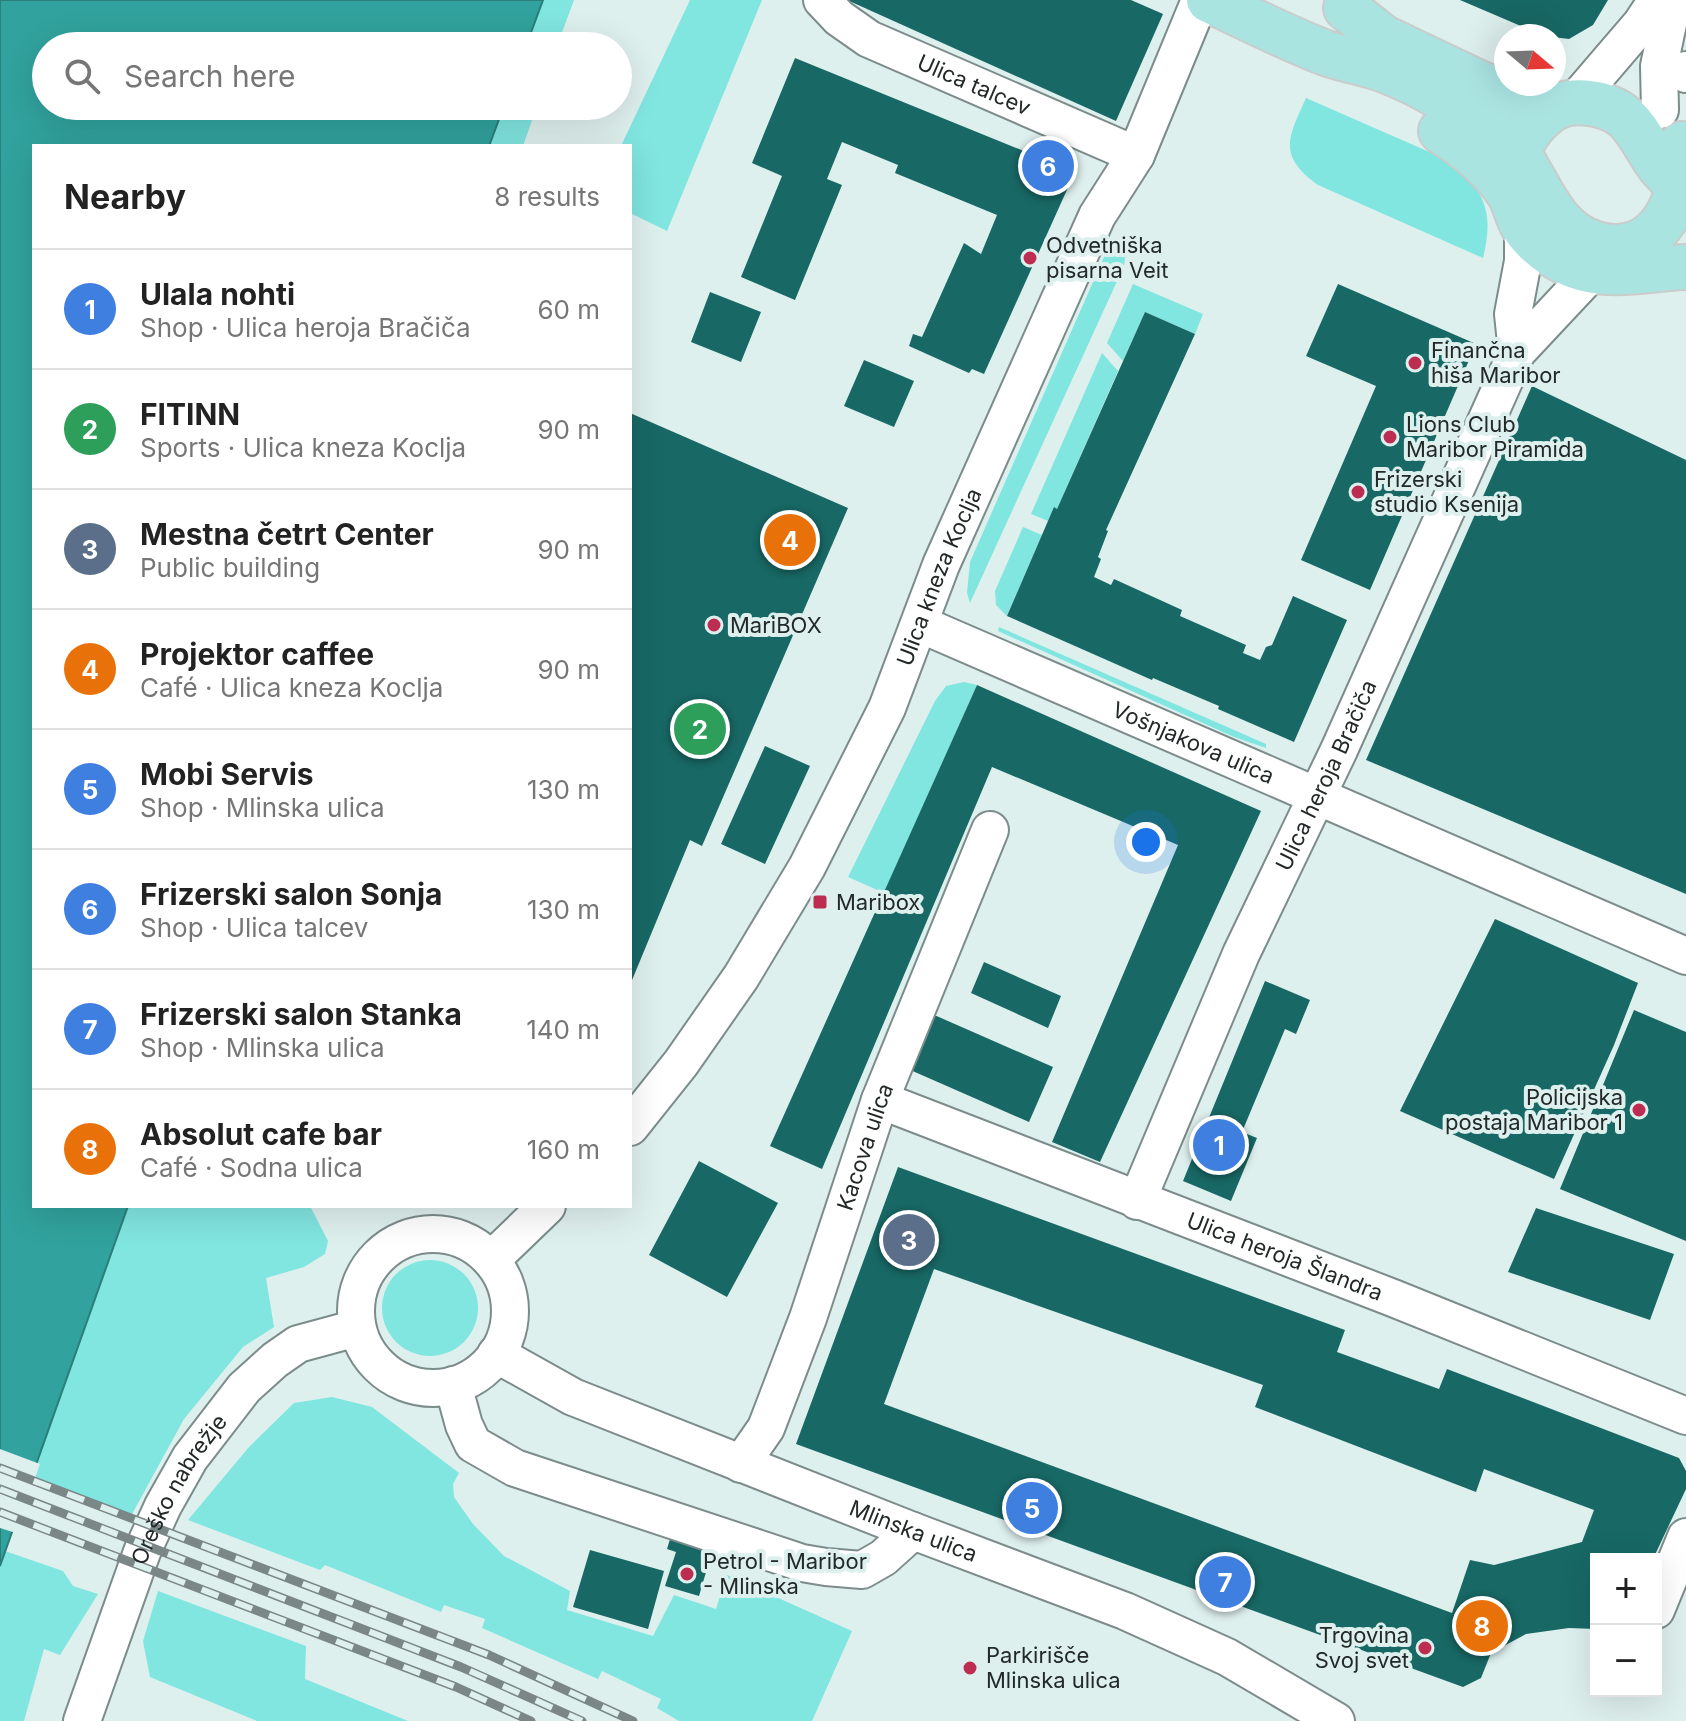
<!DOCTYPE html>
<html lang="en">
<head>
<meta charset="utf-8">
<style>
  body { margin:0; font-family:Inter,sans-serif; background:#f2f2f2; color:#222 }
  .controls { position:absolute; right:24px; bottom:24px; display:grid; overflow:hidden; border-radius:0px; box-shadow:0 8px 32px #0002 }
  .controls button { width:72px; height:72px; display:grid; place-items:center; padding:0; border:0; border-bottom:2px solid #e0e0e0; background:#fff; color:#222; font:40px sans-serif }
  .compass { position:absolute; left:1494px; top:24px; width:72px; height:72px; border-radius:50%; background:#fff; box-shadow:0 8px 32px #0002; rotate:109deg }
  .you { position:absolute; left:1146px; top:842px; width:28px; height:28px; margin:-20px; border:6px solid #fff; border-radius:50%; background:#1a73e8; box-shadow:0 0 0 12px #1a73e833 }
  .badge { display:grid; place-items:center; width:52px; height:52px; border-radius:50%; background:#1a73e8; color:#fff; font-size:26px; font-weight:700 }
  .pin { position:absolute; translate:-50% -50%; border:4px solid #fff; box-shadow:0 2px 8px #0006 }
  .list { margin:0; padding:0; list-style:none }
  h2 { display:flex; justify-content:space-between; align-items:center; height:104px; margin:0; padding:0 32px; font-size:34px }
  h2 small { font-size:26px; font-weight:400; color:#767676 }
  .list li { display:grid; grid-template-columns:52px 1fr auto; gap:24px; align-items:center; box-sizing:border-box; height:120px; padding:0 32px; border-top:2px solid #e0e0e0 }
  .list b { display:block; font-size:30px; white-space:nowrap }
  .list p { margin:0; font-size:26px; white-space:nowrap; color:#767676 }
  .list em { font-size:26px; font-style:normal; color:#767676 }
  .icon { flex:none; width:44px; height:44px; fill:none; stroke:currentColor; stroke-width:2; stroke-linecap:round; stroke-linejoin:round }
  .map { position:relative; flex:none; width:1686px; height:1721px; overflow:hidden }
  .search { position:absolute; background:#fff; box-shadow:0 8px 32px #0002; left:32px; top:32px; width:600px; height:88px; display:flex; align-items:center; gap:20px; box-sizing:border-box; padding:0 28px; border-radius:44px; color:#767676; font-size:30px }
  .panel { position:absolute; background:#fff; box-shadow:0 8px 32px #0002; left:32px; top:144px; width:600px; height:1064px; border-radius:0px }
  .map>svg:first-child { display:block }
  .green { fill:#81e5e0 }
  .water { fill:#31a29d; stroke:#2c7e7a; stroke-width:2 }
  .pier { fill:#def0ee }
  .building { fill:#186865; fill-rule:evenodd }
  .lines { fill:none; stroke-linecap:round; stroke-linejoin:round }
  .minor-casing { stroke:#7c8c8b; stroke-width:40 }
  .major-casing { stroke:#cacccb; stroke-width:48 }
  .minor { stroke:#fff; stroke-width:36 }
  .major { stroke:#aae4e1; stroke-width:44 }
  .rail-casing { stroke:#7b8786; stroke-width:9 }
  .rail { stroke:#def0ee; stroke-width:6; stroke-dasharray:18; stroke-linecap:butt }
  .poi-dot { fill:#bd2d52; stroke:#def0ee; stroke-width:3 }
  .labels { text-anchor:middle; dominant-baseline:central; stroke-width:8; stroke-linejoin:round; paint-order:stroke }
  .street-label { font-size:22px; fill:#222928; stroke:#def0ee }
  .poi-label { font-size:22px; fill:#222928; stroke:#def0ee; text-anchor:start }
</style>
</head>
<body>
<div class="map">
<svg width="1686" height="1721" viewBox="0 0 1686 1721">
  <rect width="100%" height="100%" fill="#def0ee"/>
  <path class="green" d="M543,0h31l-17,46h-31z
    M690,0h72l-95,231 -37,-18v-67h-9z
    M1306,98l144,63c36,30 44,52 33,97l-165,-73c-41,-30 -30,-47 -12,-87z
    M504,106h33l-14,40h-34z
    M1111,241l15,9 -2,16 -154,337 -3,-10 3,-31z
    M1133,284l70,30 -8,20 -50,-22 -22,49 -16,-18z
    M1102,353l16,18 -61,138 -3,-1 -6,13 -17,-7z
    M1023,527l19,8 -35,81 -11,-11 -1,-14z
    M999,627l267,117v4l-32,-11 -236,-106z
    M964,682l13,3 -93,208 -36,-16 87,-176 11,-15z
    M128,1206h182l18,35 -3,13 -21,13 -38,11 8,49 -31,20 -59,72 -53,97 -100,-37z
    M382 1308a48 48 0 1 1 96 0a48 48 0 1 1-96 0Z
    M332,1397l40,10 87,66 -6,11 1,13 19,27 31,32 66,35 -3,19 86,26 21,-41 42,14 11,-34 125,56 -40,90h-133l-22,-13 4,-9 -59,-28 -4,8 -116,-51 3,-9 -41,-14 -3,7 -116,-47 -5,5 -132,-50 61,-73 45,-44z
    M5,1551l58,20 10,15 25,8 -38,61 -16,-6 -20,72h-24v-155z
    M158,1591l148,55 -1,33 103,42h-151l-107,-44 -7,-36z"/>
  <path class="water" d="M0,0h543l-17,46h-480v60h458l-15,40h-455v1060h94l-128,360z"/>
  <path class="pier" d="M0,1449l40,15 -24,69 -16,-5z"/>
  <path class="building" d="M847,0h284l32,14 -47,107z
    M1460,0h148l-15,25 -24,14 -25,-3z
    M795,58l241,98 3,-6 24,8 8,8 -2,3 6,3 -91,202 -12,-5 -3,4 -60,-27 4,-12 9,3 42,-94 17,11 16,-39 -102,-42 3,-8 -56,-23 -15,37 15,6 -47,115 -54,-23 41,-101 -30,-13z
    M1338,284l138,60 -106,246 -69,-30 75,-174 -70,-30z
    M710,292l51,20 -20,50 -50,-20z
    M1145,312l50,22 -89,196 2,1 -10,26 3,2 -7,18 17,8 3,-6 68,31 -2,6 66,29 -3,8 17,7 6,-13 6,-2 21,-49 54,24 -53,122 -76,-33 1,-3 -66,-28 -1,2 -145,-64 47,-109 3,2z
    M864,360l50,21 -20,46 -50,-21z
    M1532,386l154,74v434l-320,-134z
    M630,413l218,95 -146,338 -12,-6 -60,145z
    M977,685l284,126 -161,351 -48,-20 126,-297 -186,-78 -170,402 -52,-23z
    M765,746l45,20 -45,98 -44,-20z
    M1495,919l143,64 -24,62 -60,134 -154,-68z
    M984,962l77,34 -13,32 -77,-35z
    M1265,981l45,19 -14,34 -11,-5 -43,103 15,6 -26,63 -48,-20z
    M1634,1010l52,22v209l-126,-52z
    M932,1014l121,53 -24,55 -121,-53z
    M699,1161l79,42 -51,94 -78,-42z
    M898,1167l447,163 -8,22 102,37 8,-20 232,89 7,13v18l-33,70h-57v70l-27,-1 -43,6 -35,19 -10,25 -18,9 -667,-243zM934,1269l329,116 -8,22 221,85 8,-23 110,41 -12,32 -88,23 -24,-5 -18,53 -568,-209z
    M1536,1208l138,46 -24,66 -142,-48z
    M680,1506l50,15 -13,44 -8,-3 -10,34 -34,-10 11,-34 -9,-3z
    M590,1550l74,21 -16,58 -75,-22z"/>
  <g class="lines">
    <g class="minor-casing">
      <g id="minor">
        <path id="s1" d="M822,0l17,18 30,21 267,116"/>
        <path d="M1686,70v4"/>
        <path d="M1575,101l66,-77 16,-24"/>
        <path d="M1660,110l-1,-44 14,-66"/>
        <path d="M1517,352l-4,-38 10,-53v-35"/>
        <path id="s2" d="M920,624l766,332"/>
        <path id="s3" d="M880,1100l513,198 293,118"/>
        <path id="s4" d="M630,1127l51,-64 60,-86 66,-110 80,-159 54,-143 156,-349 39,-61 64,-155"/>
        <path id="s5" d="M1137,1201l104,-247 98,-204 178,-398 90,-96"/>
        <circle cx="433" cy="1311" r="77"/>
        <path d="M491,1260l56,-54"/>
        <path id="s6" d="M496,1354l77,43 340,134 212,80 102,46 109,64"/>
        <path d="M453,1385l11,40 9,19 42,24 287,95 24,4 36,3 21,-12 30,-27"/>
        <path id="s7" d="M741,1464l25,-36 42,-110 72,-218 110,-270"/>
        <path d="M1656,1610l30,-73"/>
        <path id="s8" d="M82,1721l60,-169 21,-46 27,-48 54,-70 31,-28 23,-16 59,-16"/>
      </g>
    </g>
    <g class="major-casing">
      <path id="major" d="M1209,0c39,18 77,38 117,53 19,7 40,10 59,17 45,17 92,49 130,80 6,5 9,13 13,20 18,30 31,63 68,74 64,18 90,-49 86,-100
        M1346,8l38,30 97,46 71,25
        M1441,131c26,16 50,36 67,61 7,10 9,24 15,34 15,23 44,41 71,45 30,4 62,-3 92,-4
        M1512,181c2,-27 14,-52 36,-69 12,-9 27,-11 41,-9 41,5 47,28 66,57 8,13 19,22 31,30"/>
    </g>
    <use href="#minor" class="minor"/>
    <use href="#major" class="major"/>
    <g class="rail-casing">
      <path id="rail" d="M0,1468l489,187 144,66
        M0,1489l461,178 121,54
        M0,1512l456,175 75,34"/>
    </g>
    <use href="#rail" class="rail"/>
  </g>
  <g class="poi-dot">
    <circle cx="1030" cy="258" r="8"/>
    <circle cx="1415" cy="363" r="8"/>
    <circle cx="1390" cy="437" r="8"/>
    <circle cx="1358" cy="492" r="8"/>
    <circle cx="714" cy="625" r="8"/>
    <rect x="812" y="894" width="16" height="16" rx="4"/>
    <circle cx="1639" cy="1110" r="8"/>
    <circle cx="687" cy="1574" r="8"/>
    <circle cx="1425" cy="1648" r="8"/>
    <circle cx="970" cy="1668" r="8"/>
  </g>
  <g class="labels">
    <g class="street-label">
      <text stroke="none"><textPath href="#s1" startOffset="176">Ulica talcev</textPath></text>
      <text stroke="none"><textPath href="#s4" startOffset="634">Ulica kneza Koclja</textPath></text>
      <text stroke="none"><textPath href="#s2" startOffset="298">Vošnjakova ulica</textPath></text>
      <text stroke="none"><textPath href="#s5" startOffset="466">Ulica heroja Bračiča</textPath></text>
      <text stroke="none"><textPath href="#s7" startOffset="342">Kacova ulica</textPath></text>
      <text stroke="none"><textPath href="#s3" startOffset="434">Ulica heroja Šlandra</textPath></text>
      <text stroke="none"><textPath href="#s8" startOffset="252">Oreško nabrežje</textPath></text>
      <text stroke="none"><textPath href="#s6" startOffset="454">Mlinska ulica</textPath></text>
    </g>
    <g class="poi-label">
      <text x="1046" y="245">Odvetniška<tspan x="1046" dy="25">pisarna Veit</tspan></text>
      <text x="1431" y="350">Finančna<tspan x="1431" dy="25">hiša Maribor</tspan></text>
      <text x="1406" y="424">Lions Club<tspan x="1406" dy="25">Maribor Piramida</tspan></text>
      <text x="1374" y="479">Frizerski<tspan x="1374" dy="25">studio Ksenija</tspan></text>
      <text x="730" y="625">MariBOX</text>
      <text x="836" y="902">Maribox</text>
      <text x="1623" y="1097" text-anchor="end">Policijska<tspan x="1623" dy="25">postaja Maribor 1</tspan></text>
      <text x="703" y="1561">Petrol - Maribor<tspan x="703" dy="25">- Mlinska</tspan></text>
      <text x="1409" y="1635" text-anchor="end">Trgovina<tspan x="1409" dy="25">Svoj svet</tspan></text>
      <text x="986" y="1655">Parkirišče<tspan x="986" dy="25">Mlinska ulica</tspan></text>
    </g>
  </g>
</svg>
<div class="controls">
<button>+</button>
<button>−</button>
</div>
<svg class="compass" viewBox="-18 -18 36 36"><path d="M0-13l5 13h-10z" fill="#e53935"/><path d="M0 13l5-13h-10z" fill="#767676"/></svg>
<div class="you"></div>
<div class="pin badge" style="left:1219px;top:1145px;background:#3f7fe0">1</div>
<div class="pin badge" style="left:700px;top:729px;background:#2e9e5b">2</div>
<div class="pin badge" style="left:909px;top:1240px;background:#5c6f8a">3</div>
<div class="pin badge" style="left:790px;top:540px;background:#e8710a">4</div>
<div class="pin badge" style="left:1032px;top:1508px;background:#3f7fe0">5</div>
<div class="pin badge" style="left:1048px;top:166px;background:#3f7fe0">6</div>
<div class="pin badge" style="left:1225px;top:1582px;background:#3f7fe0">7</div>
<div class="pin badge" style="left:1482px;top:1626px;background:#e8710a">8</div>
<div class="search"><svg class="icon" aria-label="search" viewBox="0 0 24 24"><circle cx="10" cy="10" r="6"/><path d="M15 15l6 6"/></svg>Search here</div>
<section class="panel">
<h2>Nearby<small>8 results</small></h2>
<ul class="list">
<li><span class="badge" style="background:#3f7fe0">1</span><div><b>Ulala nohti</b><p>Shop · Ulica heroja Bračiča</p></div><em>60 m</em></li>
<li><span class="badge" style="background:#2e9e5b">2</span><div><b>FITINN</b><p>Sports · Ulica kneza Koclja</p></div><em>90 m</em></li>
<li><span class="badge" style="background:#5c6f8a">3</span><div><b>Mestna četrt Center</b><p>Public building</p></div><em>90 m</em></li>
<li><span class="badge" style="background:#e8710a">4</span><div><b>Projektor caffee</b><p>Café · Ulica kneza Koclja</p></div><em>90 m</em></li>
<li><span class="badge" style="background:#3f7fe0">5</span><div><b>Mobi Servis</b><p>Shop · Mlinska ulica</p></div><em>130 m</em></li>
<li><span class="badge" style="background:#3f7fe0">6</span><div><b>Frizerski salon Sonja</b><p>Shop · Ulica talcev</p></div><em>130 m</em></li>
<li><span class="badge" style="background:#3f7fe0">7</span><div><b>Frizerski salon Stanka</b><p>Shop · Mlinska ulica</p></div><em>140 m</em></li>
<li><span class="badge" style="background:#e8710a">8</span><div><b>Absolut cafe bar</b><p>Café · Sodna ulica</p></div><em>160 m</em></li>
</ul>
</section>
</div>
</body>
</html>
